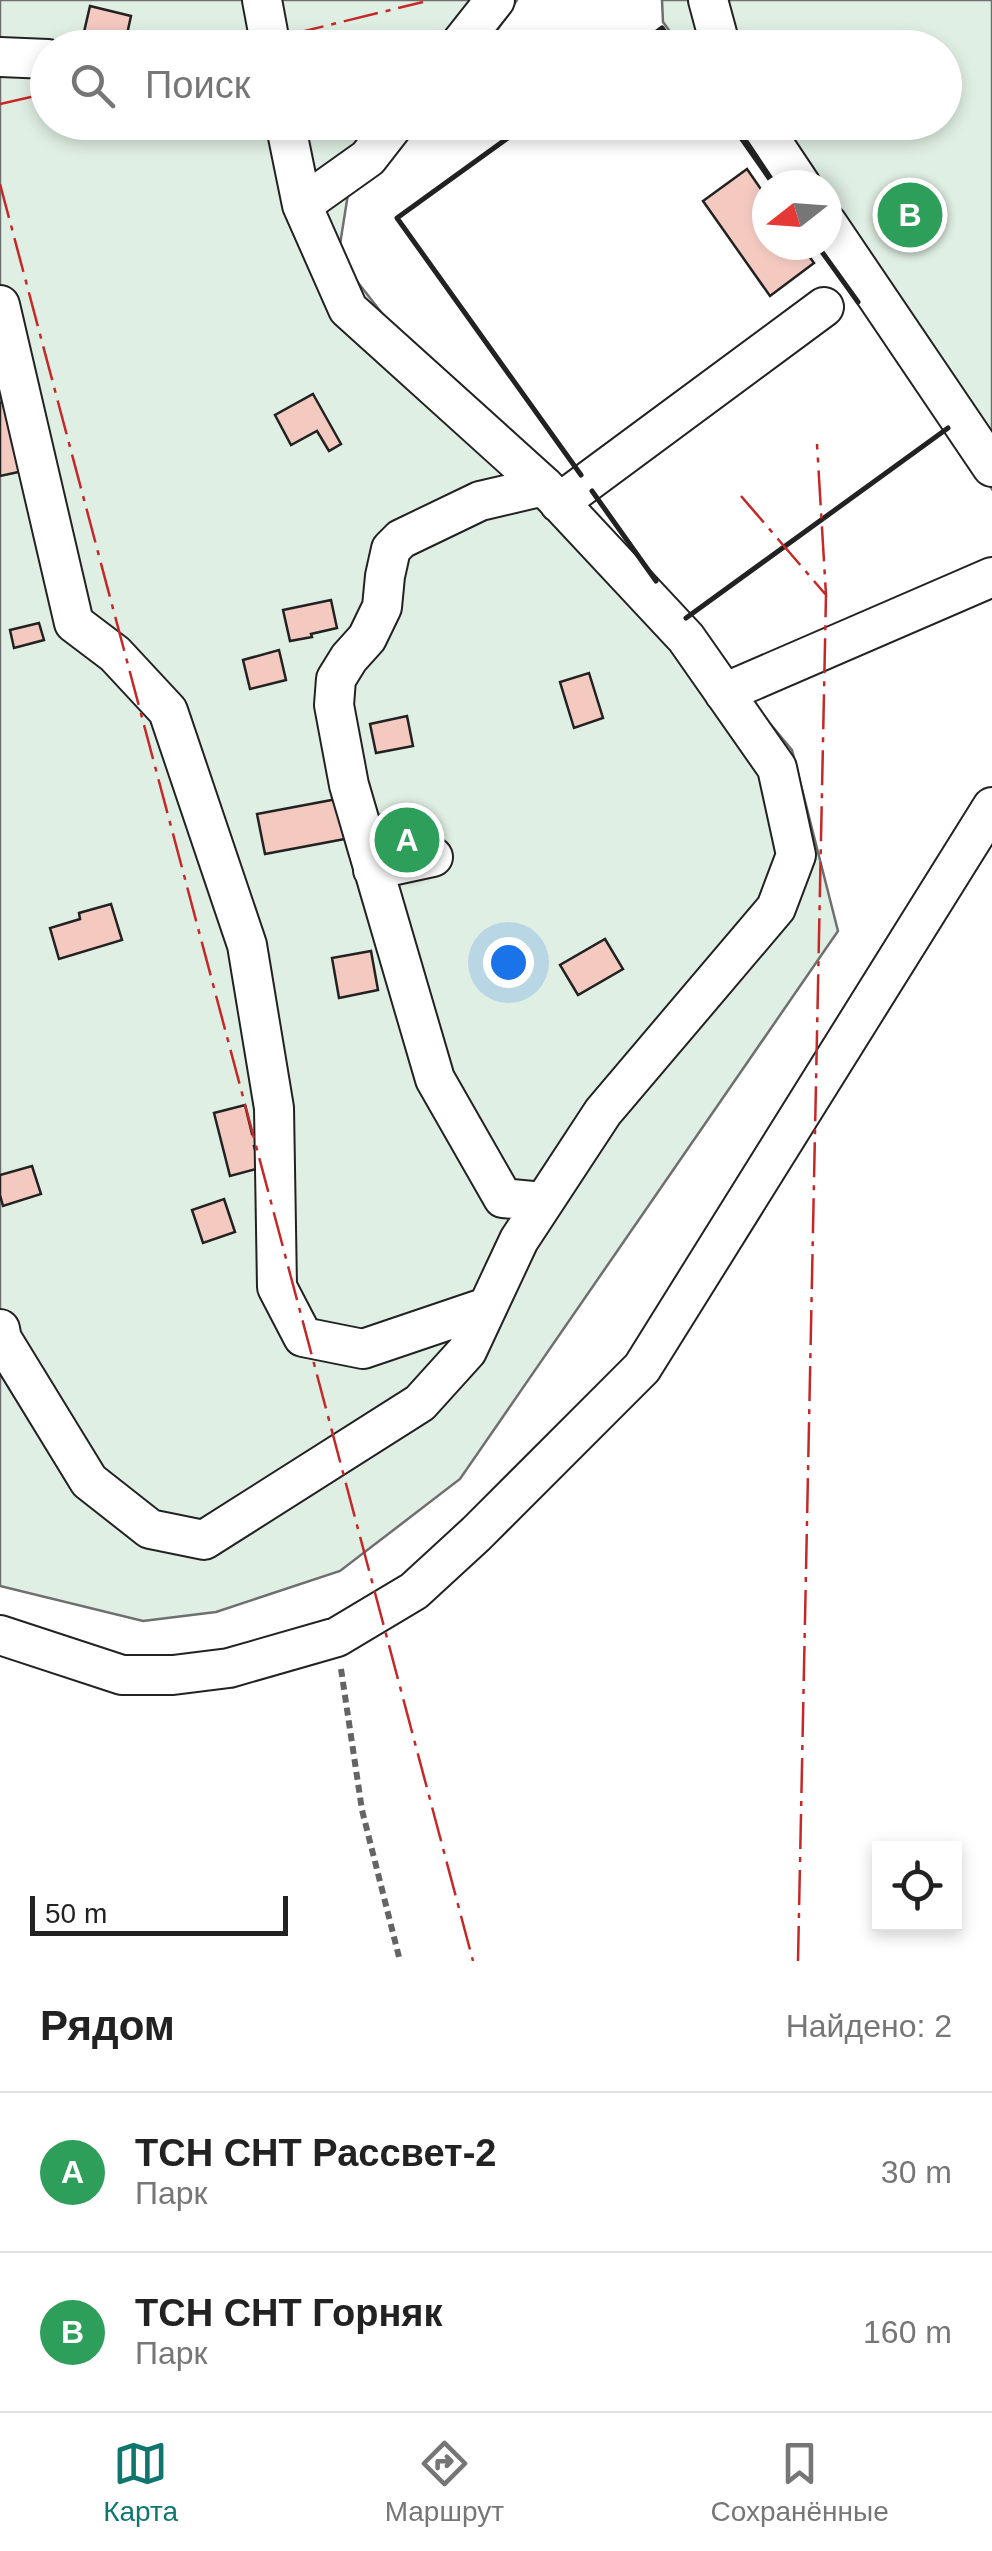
<!DOCTYPE html>
<html lang="ru">
<head>
<meta charset="utf-8">
<style>
  body { margin:0; font-family:Helvetica,sans-serif; background:#f6f6f6; color:#222 }
  .controls { position:absolute; right:30px; bottom:30px; display:grid; overflow:hidden; border-radius:0px; box-shadow:0 5px 15px #0003 }
  .controls button { width:90px; height:90px; display:grid; place-items:center; padding:0; border:0; border-bottom:2px solid #e0e0e0; background:#fff; color:#222; font:50px sans-serif }
  .compass { position:absolute; left:752px; top:170px; width:90px; height:90px; border-radius:50%; background:#fff; box-shadow:0 5px 15px #0003; rotate:253deg }
  .scale { position:absolute; left:30px; bottom:25px; width:258px; box-sizing:border-box; padding-left:10px; border:5px solid #222; border-top:0; font-size:28px; line-height:35px; white-space:nowrap; color:#222; -webkit-text-stroke:8px #fff; paint-order:stroke }
  .you { position:absolute; left:508px; top:962px; width:35px; height:35px; margin:-25px; border:8px solid #fff; border-radius:50%; background:#1a73e8; box-shadow:0 0 0 15px #1a73e833 }
  .badge { display:grid; place-items:center; width:65px; height:65px; border-radius:50%; background:#0f766e; color:#fff; font-size:32px; font-weight:700 }
  .pin { position:absolute; translate:-50% -50%; border:5px solid #fff; box-shadow:0 2px 10px #0006 }
  .list { margin:0; padding:0; list-style:none }
  h2 { display:flex; justify-content:space-between; align-items:center; height:130px; margin:0; padding:0 40px; font-size:42px }
  h2 small { font-size:32px; font-weight:400; color:#767676 }
  .list li { display:grid; grid-template-columns:65px 1fr auto; gap:30px; align-items:center; box-sizing:border-box; height:160px; padding:0 40px; border-top:2px solid #e0e0e0 }
  .list b { display:block; font-size:38px; white-space:nowrap }
  .list p { margin:0; font-size:32px; white-space:nowrap; color:#767676 }
  .list em { font-size:32px; font-style:normal; color:#767676 }
  .icon { flex:none; width:55px; height:55px; fill:none; stroke:currentColor; stroke-width:2; stroke-linecap:round; stroke-linejoin:round }
  .map { position:relative; flex:none; width:992px; height:1961px; overflow:hidden }
  .search { position:absolute; background:#fff; box-shadow:0 5px 15px #0003; left:30px; right:30px; top:30px; height:110px; display:flex; align-items:center; gap:25px; box-sizing:border-box; padding:0 35px; border-radius:55px; color:#767676; font-size:38px }
  .sheet { height:450px; background:#fff }
  nav { display:flex; justify-content:space-around; align-items:center; box-sizing:border-box; height:140px; border-top:2px solid #e0e0e0; background:#fff; font-size:28px; color:#767676 }
  nav a { display:grid; justify-items:center; gap:5px }
  nav .on { color:#0f766e }
  .map>svg:first-child { display:block }
  .green { fill:#e0efe3; stroke:#6f6f6f; stroke-width:2.5 }
  .building { fill:#f3c9c0; stroke:#222; stroke-width:2.5 }
  .lines { fill:none; stroke-linecap:round; stroke-linejoin:round }
  .minor-casing { stroke:#222; stroke-width:42 }
  .path { stroke:#646464; stroke-width:6; stroke-dasharray:8 5; stroke-linecap:butt }
  .minor { stroke:#fff; stroke-width:38 }
  .wall { stroke:#222; stroke-width:5 }
  .power { stroke:#c62828; stroke-width:2.5; stroke-dasharray:35 8 5 8; stroke-linecap:butt }
</style>
</head>
<body>
<div class="map">
<svg width="992" height="1961" viewBox="0 0 992 1961">
  <rect width="100%" height="100%" fill="#fff"/>
  <path class="green" d="M0,0h517l-31,47 -438,1v74l367,1 -67,71 -10,63 68,87 278,276 108,130 46,181 -378,548 -120,92 -124,41 -73,9 -143,-35z
    M662,0h330v489l-43,-60 -122,-184v-60h-50l-43,-62 210,-1v-74l-263,-1 -18,-25z"/>
  <path class="building" d="M90,6l41,10 -7,32h-30l-13,-3z
    M747,169l20,29v47h34l13,18 -44,33 -67,-95z
    M313,394l28,50 -12,7 -12,-20 -26,14 -16,-30z
    M8,401l15,70 -23,5v-73z
    M331,600l6,28 -26,6 1,3 -22,4 -7,-31z
    M39,623l5,17 -30,8 -4,-18z
    M279,650l7,30 -36,9 -7,-29z
    M589,673l14,45 -29,10 -14,-46z
    M407,716l6,30 -37,7 -6,-29z
    M337,799l13,39 -85,16 -8,-40z
    M415,807l7,31 -36,8 -7,-31z
    M111,904l11,36 -63,19 -9,-31 30,-9 -1,-6z
    M605,939l18,30 -45,26 -18,-30z
    M371,951l7,39 -39,8 -7,-40z
    M245,1105l7,29 6,-2 3,12 -7,2 6,22 -30,8 -16,-63z
    M32,1166l9,28 -38,12 -3,-11v-20z
    M224,1199l11,33 -32,11 -11,-33z"/>
  <g class="lines">
    <g class="minor-casing">
      <path id="minor" d="M262,0l9,48
        M708,0l13,48
        M457,48l38,-48
        M0,57l48,2
        M759,122l42,63
        M302,205l66,-47 28,-36
        M827,223l165,244
        M0,305l74,318 41,31 53,57 79,234 27,163 3,179 26,50 60,12 124,-42
        M559,503l265,-196
        M724,693l268,-116
        M373,870l60,-13
        M543,1202l-40,-4 -68,-119 -86,-294 -15,-80 2,-26 13,-21 18,-20 15,-31 3,-31 6,-27 10,-10 79,-38 64,-15
        M0,1329l2,10 87,142 61,48 54,11 216,-137 47,-52 52,-111 84,-128 173,-204 20,-53 -19,-87 -91,-130 -142,-152 -196,-177 -46,-104 -17,-83
        M0,1635l122,40h51l56,-7 108,-31 77,-46 62,-57 166,-166 350,-561"/>
    </g>
    <path class="path" d="M341,1669l21,141 38,151"/>
    <use href="#minor" class="minor"/>
    <path class="wall" d="M635,48l27,-20 14,20
      M530,122l-133,96 184,257
      M730,122l44,63
      M817,245l41,57
      M592,491l64,90
      M686,618l262,-190"/>
    <path class="power" d="M235,48l188,-46
      M0,104l48,-11
      M0,184l473,1777
      M741,496l85,99
      M798,1961l28,-1366 -9,-151"/>
  </g>
</svg>
<div class="controls">
<button><svg class="icon" aria-label="locate" viewBox="0 0 24 24"><circle cx="12" cy="12" r="6"/><path d="M12 2v4M12 18v4M2 12h4M18 12h4"/></svg></button>
</div>
<svg class="compass" viewBox="-18 -18 36 36"><path d="M0-13l5 13h-10z" fill="#e53935"/><path d="M0 13l5-13h-10z" fill="#767676"/></svg>
<div class="scale">50 m</div>
<div class="you"></div>
<div class="pin badge" style="left:407px;top:840px;background:#2e9e5b">A</div>
<div class="pin badge" style="left:910px;top:215px;background:#2e9e5b">B</div>
<div class="search"><svg class="icon" aria-label="search" viewBox="0 0 24 24"><circle cx="10" cy="10" r="6"/><path d="M15 15l6 6"/></svg>Поиск</div>
</div>
<section class="sheet">
<h2>Рядом<small>Найдено: 2</small></h2>
<ul class="list">
<li><span class="badge" style="background:#2e9e5b">A</span><div><b>ТСН СНТ Рассвет-2</b><p>Парк</p></div><em>30 m</em></li>
<li><span class="badge" style="background:#2e9e5b">B</span><div><b>ТСН СНТ Горняк</b><p>Парк</p></div><em>160 m</em></li>
</ul>
</section>
<nav>
<a class="on"><svg class="icon" aria-label="map" viewBox="0 0 24 24"><path d="M3 6l6-2 6 2 6-2v14l-6 2-6-2-6 2zM9 4v14M15 6v14"/></svg>Карта</a>
<a><svg class="icon" aria-label="directions" viewBox="0 0 24 24"><path d="M12 3l9 9-9 9-9-9zM9 14v-3h6M13 9l2 2-2 2"/></svg>Маршрут</a>
<a><svg class="icon" aria-label="saved" viewBox="0 0 24 24"><path d="M7 4h10v16l-5-4-5 4z"/></svg>Сохранённые</a>
</nav>
</body>
</html>
